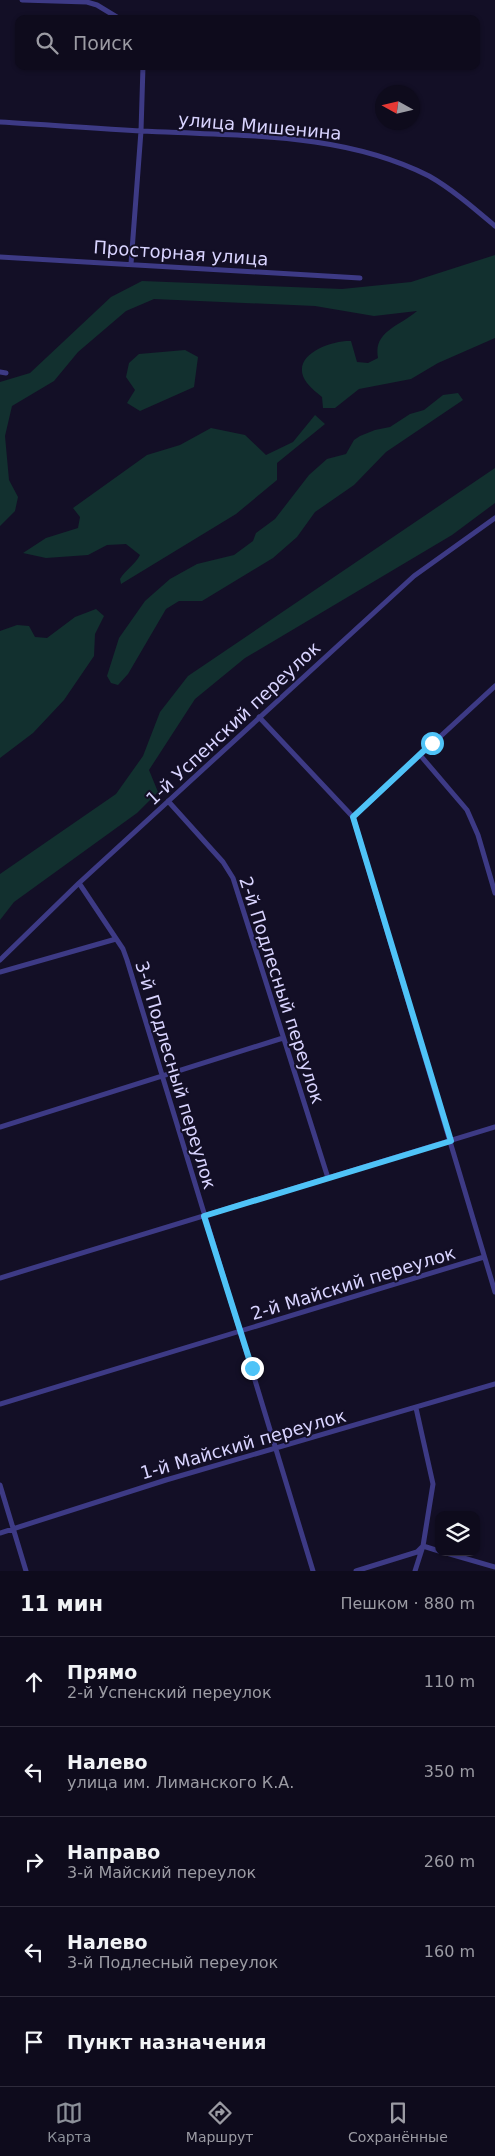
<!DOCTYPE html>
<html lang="ru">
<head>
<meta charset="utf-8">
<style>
  body { margin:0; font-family:"DejaVu Sans",sans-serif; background:#1c1929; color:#f1f3f6 }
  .controls { position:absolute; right:15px; bottom:15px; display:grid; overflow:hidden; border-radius:10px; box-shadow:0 1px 4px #0004 }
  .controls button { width:45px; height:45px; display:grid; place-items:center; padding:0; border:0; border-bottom:1px solid #2e2b3b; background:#0e0b1c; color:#f1f3f6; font:25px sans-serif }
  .compass { position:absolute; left:375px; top:85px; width:45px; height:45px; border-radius:50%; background:#0e0b1c; box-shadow:0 1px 4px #0004; rotate:278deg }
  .stop { position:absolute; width:15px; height:15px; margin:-11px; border:4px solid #4fc3f7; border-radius:50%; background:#fff }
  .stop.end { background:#4fc3f7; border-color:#fff; box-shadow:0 1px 5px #0008 }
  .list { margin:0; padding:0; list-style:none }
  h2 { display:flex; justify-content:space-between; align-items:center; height:65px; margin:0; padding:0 20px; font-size:21px }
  h2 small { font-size:16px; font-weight:400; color:#9b9ba3 }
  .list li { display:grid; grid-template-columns:32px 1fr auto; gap:15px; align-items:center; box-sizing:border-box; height:90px; padding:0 20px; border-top:1px solid #2e2b3b }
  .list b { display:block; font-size:19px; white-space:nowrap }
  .list p { margin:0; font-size:16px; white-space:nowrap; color:#9b9ba3 }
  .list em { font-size:16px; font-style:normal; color:#9b9ba3 }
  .icon { flex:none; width:28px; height:28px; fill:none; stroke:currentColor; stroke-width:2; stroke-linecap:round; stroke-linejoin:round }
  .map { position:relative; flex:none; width:495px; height:1571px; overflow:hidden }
  .search { position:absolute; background:#0e0b1c; box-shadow:0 1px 4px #0004; left:15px; right:15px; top:15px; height:55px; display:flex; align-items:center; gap:12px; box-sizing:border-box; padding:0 18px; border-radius:10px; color:#9b9ba3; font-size:19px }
  .sheet { height:515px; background:#0e0b1c }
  nav { display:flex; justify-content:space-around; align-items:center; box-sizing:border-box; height:70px; border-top:1px solid #2e2b3b; background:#0e0b1c; font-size:14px; color:#9b9ba3 }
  nav a { display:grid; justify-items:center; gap:2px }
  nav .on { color:#8c9099 }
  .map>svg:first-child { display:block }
  .green { fill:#12302f }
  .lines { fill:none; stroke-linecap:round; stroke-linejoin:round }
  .minor { stroke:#3d3a85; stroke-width:5 }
  .route { stroke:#4fc3f7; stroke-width:6 }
  .labels { text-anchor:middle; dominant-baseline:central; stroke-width:4; stroke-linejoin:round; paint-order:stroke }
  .street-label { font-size:18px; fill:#d9d4ff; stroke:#130f26 }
</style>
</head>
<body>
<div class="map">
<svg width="495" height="1571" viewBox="0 0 495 1571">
  <rect width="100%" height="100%" fill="#130f26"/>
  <path class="green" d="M495,255v83l-57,25 -27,16 -52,10 -24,19h-12l-1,-11c-5,-4 -11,-9 -15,-14 -20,-27 24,-43 44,-42l6,21 11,1 10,-5c-5,-27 22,-32 39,-47l-43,5 -59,-10 -161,-7 -28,12 -48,41 -24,29 -42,25 -7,30 4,44 9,17 -3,14 -15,15v-144l30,-9 81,-76 31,-16 200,8 69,-7z
    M185,350l13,7 -4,30 -54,24 -13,-8 8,-13 -9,-13 3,-14 10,-9z
    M458,393l5,7 -77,52 -32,33 -39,27 -18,25 -24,21 -71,43h-23l-13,8 -38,65 -10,11 -7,-2 -4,-7 12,-38 26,-37 25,-22 27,-15 37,-9 19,-14 3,-8 19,-14 34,-44 18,-16 19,-5 8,-14 6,-4 15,-6 15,-3 20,-13 14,-4 19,-15z
    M315,415l10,9 -48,39v17l-41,34 -115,70 -1,-5c6,-10 15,-14 20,-24l-14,-11 -19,1 -19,10 -42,3 -23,-5 23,-15 32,-10 2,-11 -7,-9 74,-53 33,-10 31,-17 34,7 21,20 27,-13z
    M495,468v35l-43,32 -207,123 -50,41 -46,71 9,22 -21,21 -123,89 -14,18v-46l116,-80 27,-38 17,-44 28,-36z
    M96,609l8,7 -9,18 -1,22 -30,44 -31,33 -33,25v-127l17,-6 12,1 6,11 12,1 28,-21z"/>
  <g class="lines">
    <path class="minor" d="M22,0l65,2 10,3 23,14
      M0,122c55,3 111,8 166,10 89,4 182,3 263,44 23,13 46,33 66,50
      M0,257l360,21
      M131,264l10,-133 2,-65
      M0,372l6,1
      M259,717l94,100 142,475
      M420,755l47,55 11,25 17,58
      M168,801l55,61 10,16 95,300
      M353,817l142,-131
      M79,883l44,66 4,11 186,611
      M0,960l79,-77 335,-307 81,-58
      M0,972l116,-33
      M0,1127l283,-89
      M0,1278l495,-151
      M0,1404l484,-147
      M0,1485l26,86
      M0,1533l166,-53 329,-96
      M443,1552l52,15
      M356,1571l61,-19 6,-6 16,5
      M415,1571l8,-25 10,-62 -17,-76"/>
  </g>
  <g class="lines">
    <path class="route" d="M252,1368l-48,-152 247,-75 -98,-324 79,-74"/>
  </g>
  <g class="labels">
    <g class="street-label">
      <text transform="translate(260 126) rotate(5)">улица Мишенина</text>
      <text transform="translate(181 253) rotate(4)">Просторная улица</text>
      <text transform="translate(233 723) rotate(-43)">1-й Успенский переулок</text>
      <text transform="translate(282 990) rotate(72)">2-й Подлесный переулок</text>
      <text transform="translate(176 1075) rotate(73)">3-й Подлесный переулок</text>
      <text transform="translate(353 1283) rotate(-17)">2-й Майский переулок</text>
      <text transform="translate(243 1444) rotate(-16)">1-й Майский переулок</text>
    </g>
  </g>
</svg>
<div class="controls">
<button><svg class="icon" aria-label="layers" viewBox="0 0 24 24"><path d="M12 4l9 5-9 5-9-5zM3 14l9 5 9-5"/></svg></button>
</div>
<svg class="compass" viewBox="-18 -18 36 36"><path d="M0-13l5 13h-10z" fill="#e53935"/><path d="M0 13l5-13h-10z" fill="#9b9ba3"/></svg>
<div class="stop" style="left:432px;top:743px"></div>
<div class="stop end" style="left:252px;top:1368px"></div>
<div class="search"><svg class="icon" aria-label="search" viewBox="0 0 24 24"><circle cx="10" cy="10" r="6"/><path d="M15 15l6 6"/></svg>Поиск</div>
</div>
<section class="sheet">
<h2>11 мин<small>Пешком · 880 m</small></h2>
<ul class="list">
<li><svg class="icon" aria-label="ahead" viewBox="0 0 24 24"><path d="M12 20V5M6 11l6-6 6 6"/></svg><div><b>Прямо</b><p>2-й Успенский переулок</p></div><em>110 m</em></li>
<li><svg class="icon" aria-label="left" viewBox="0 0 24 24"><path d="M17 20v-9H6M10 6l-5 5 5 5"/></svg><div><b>Налево</b><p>улица им. Лиманского К.А.</p></div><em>350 m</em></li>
<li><svg class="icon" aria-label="right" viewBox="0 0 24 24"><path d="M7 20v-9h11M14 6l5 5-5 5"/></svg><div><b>Направо</b><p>3-й Майский переулок</p></div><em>260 m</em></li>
<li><svg class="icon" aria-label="left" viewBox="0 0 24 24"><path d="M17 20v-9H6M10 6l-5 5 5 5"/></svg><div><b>Налево</b><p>3-й Подлесный переулок</p></div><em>160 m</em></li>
<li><svg class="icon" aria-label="arrive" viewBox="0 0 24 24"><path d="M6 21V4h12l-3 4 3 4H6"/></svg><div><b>Пункт назначения</b></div></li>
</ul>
</section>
<nav>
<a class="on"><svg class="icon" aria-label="map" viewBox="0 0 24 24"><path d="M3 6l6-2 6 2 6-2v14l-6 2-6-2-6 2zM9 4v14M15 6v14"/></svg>Карта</a>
<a><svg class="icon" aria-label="directions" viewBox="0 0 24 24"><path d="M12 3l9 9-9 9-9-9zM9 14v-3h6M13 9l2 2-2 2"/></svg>Маршрут</a>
<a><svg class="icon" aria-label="saved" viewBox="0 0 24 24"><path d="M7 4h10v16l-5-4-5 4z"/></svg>Сохранённые</a>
</nav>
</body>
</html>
